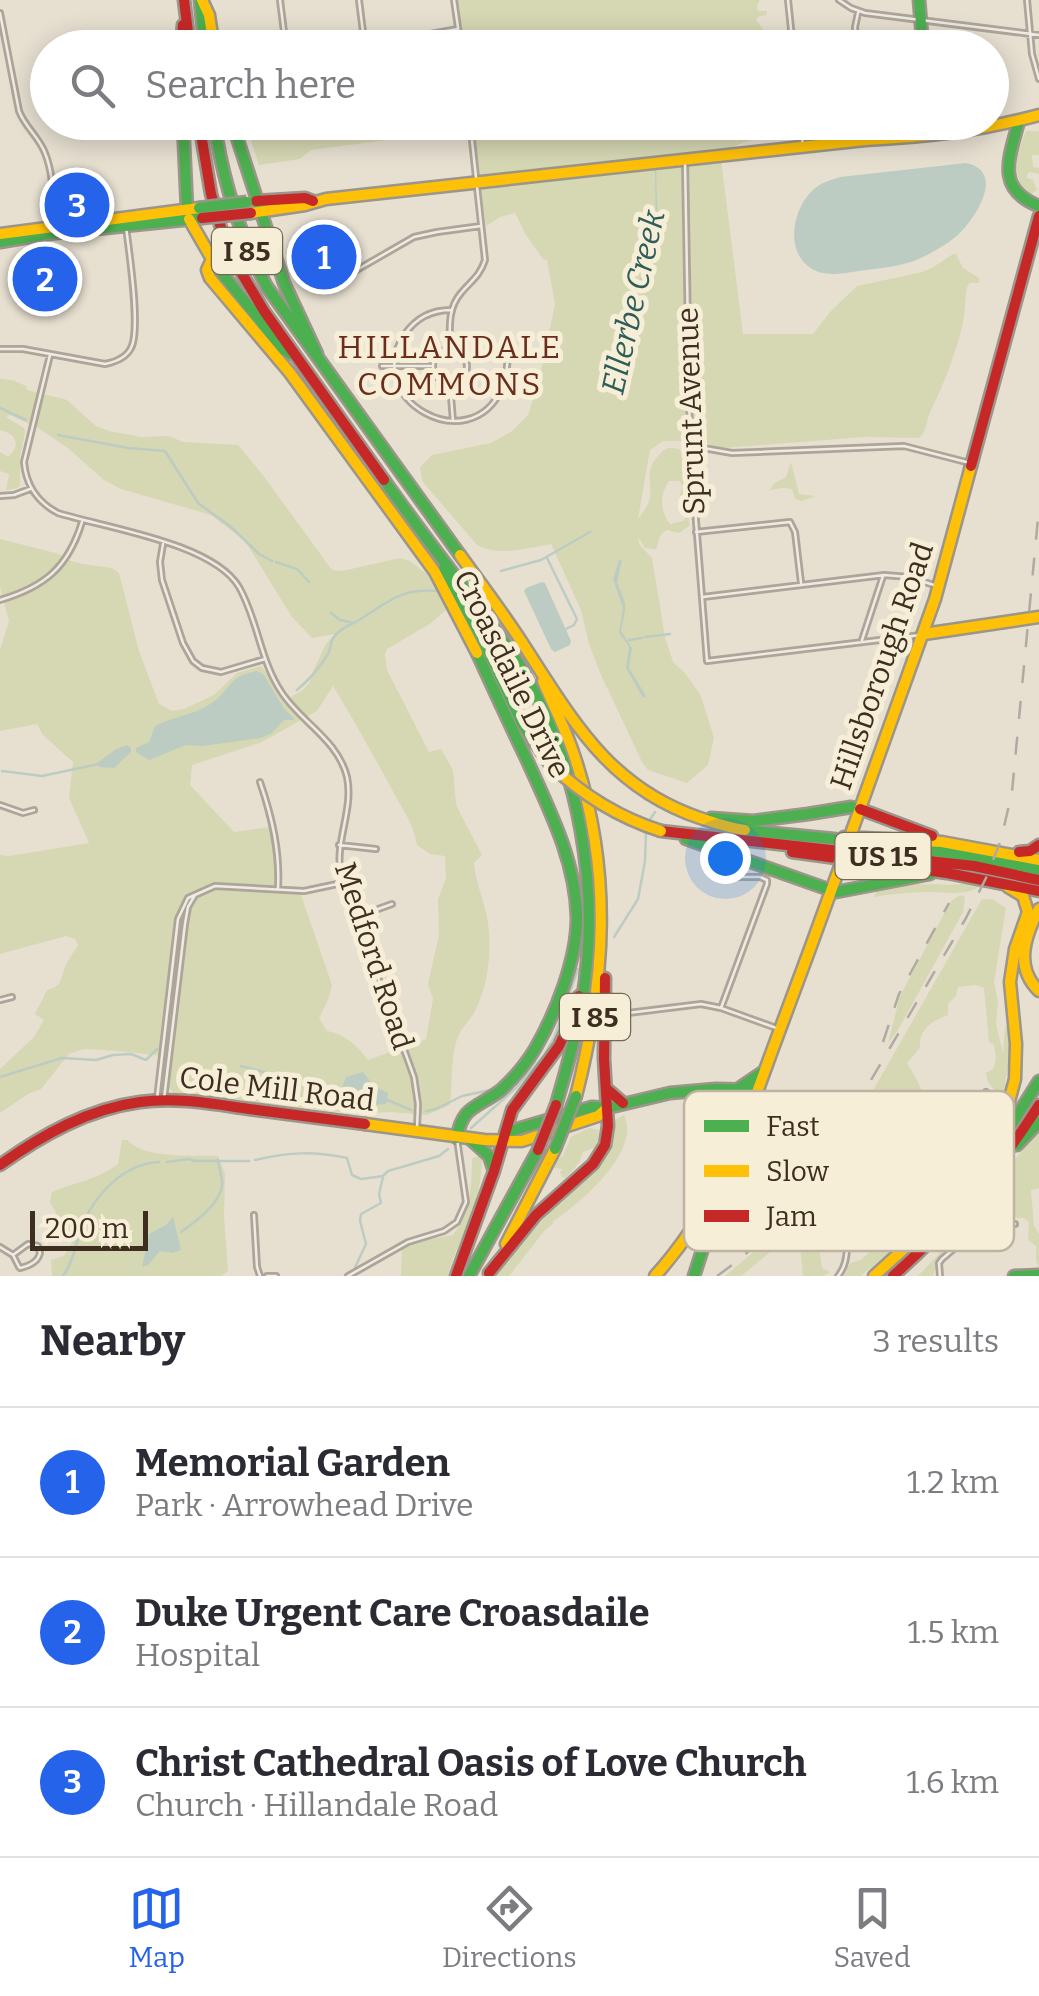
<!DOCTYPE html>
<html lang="en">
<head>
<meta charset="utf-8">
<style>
  body { margin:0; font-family:Bitter,serif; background:#f2f2f3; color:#2b2b33 }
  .scale { position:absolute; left:30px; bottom:25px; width:118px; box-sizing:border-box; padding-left:10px; border:5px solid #3d2e20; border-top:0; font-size:28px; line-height:35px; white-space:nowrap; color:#3d2e20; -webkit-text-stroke:8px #f7eed8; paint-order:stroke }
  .you { position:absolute; left:725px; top:858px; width:35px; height:35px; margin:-25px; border:8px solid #fff; border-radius:50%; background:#1a73e8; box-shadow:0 0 0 15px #1a73e833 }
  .badge { display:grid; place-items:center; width:65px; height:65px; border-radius:50%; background:#2563eb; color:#fff; font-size:32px; font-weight:700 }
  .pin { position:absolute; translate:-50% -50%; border:5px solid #fff; box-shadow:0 2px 10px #0006 }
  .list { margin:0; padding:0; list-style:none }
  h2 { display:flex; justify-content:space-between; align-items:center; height:130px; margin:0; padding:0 40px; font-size:42px }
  h2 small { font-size:32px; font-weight:400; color:#7c7c81 }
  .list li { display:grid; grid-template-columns:65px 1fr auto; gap:30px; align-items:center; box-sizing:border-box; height:150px; padding:0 40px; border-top:2px solid #e1e1e2 }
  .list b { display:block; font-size:38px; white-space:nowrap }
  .list p { margin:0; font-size:32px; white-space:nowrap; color:#7c7c81 }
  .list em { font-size:32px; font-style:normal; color:#7c7c81 }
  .icon { flex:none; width:55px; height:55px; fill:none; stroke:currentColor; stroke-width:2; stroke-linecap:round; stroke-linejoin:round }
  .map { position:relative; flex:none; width:1039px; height:1276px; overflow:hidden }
  .search { position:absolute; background:#fff; box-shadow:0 5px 25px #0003; left:30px; right:30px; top:30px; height:110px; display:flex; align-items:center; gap:25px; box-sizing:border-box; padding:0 35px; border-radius:55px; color:#7c7c81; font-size:38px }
  .sheet { height:580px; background:#fff }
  nav { display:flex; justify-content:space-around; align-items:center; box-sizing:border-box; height:140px; border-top:2px solid #e1e1e2; background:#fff; font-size:28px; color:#7c7c81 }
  nav a { display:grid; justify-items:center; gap:5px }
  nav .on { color:#2563eb }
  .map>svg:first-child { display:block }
  .green { fill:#d6d7b3; fill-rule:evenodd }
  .water { fill:#bcccc2 }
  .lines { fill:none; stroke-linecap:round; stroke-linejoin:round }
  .stream { stroke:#bcccc2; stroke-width:2.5 }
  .street-casing { stroke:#ada599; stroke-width:8 }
  .fast-casing { stroke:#9c958a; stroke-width:15 }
  .slow-casing { stroke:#9c958a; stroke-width:15 }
  .jam-casing { stroke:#9c958a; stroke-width:15 }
  .street { stroke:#efebe3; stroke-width:2.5 }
  .fast { stroke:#4caf50; stroke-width:10 }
  .slow { stroke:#ffc107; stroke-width:10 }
  .jam { stroke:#c62828; stroke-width:10 }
  .rail { stroke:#afaaa2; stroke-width:2.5; stroke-dasharray:18 18; stroke-linecap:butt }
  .fast-bridge-casing { stroke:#9c958a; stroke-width:15; stroke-linecap:butt }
  .slow-bridge-casing { stroke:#9c958a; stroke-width:15; stroke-linecap:butt }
  .jam-bridge-casing { stroke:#9c958a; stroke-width:15; stroke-linecap:butt }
  .fast-bridge { stroke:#4caf50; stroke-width:10 }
  .slow-bridge { stroke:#ffc107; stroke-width:10 }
  .jam-bridge { stroke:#c62828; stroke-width:10 }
  .labels { text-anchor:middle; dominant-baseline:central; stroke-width:10; stroke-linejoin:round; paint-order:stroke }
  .shield { fill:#f7eed8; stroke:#756857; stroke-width:2.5 }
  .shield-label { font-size:28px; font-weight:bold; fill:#3d2e20 }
  .street-label { font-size:30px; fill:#3d2e20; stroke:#f7eed8 }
  .water-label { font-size:32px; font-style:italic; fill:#2f5d5a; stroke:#f7eed8 }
  .neighbourhood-label { font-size:32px; letter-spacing:2.5px; fill:#6b2e1e; stroke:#f7eed8 }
  .key { fill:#f7eed8; stroke:#bfb4a1; stroke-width:2.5 }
  .key-label { font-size:28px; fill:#3d2e20 }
</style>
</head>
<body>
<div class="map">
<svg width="1039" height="1276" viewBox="0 0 1039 1276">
  <rect width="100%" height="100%" fill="#e7e0d1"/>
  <path class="green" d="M457,0h303l-3,5 1,6h9v4l-9,2 -2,3 7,9 -2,18 -298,1z
    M245,123l189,-1v1l-1,11 -122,16 -11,9 -41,6z
    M472,123h286l2,16c-12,0 -28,9 -40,13l23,182h70l17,-22 27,-26 65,-14 10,-4 21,-14h3l7,14 16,10v5h-9l-3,4c-2,13 -2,28 -5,40 -7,28 -18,57 -31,83 -5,10 -3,20 -12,28l-55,-1 -140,11 -29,-7h-32l-13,9 -12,69c5,-7 11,-14 12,-22 2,-19 -6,-24 8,-41 7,-8 9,-9 21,-7l7,10 1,42 -5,2 -3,-4 3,-12 -2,-6h-11c-10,14 -9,30 1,43l13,-3 5,-5 2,9 -11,8 -12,-3c-10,6 -7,10 -11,19l-11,-1 -7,-11 1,7 13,14 13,79 8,25 12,11 16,23 13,42 -6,27 -21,18 -39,-13 -6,-8 -41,-87 -12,-31 -8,-34 -30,-66c-24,4 -51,13 -74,1l-55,-64 -2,-14 12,-12 59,-12 21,-12 16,-16 11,-35 16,-76 -8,-44 -4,-1 -17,-24 -11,-22 -15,4 -14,9 -5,-38 22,-2 7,-6 -31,1z
    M1026,131h13v24h-7l1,12 6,1v6l-10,-2 -2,3v3l6,2 4,10 -7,5c-20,-16 -14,-43 -4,-64z
    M0,379l12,1 14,6 1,4 40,10 29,26 13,5 32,6 28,-1 14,6 55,3 24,29 70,96 10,1 58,-13 10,3 22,17 14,32 -15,13 -44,26 -2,6 2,15 42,82 12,-3 12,21 3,34 4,9 22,42 -8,8c2,24 14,45 15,69 2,25 -2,55 -13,77 -6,13 -17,20 -20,34 -6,20 -3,41 -6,62l-23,10 -38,-3 -33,2 -183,-21 -4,-5 3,-31 -54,-6 -33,-2 -8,2 -8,3 -28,35 -13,5 -28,19v-44l34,-32 10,-17 -9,-6 12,-24c16,-4 13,-11 18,-23 3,-8 9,-14 13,-22l-3,-6 -9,-3 -66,18v-99l9,1 80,-13 -20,-45 4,-36 -30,-27 -6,-11 -37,7v-81l9,-29 -9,-34v-48l59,15 12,7 12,3 29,4 7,5 20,78 20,53 13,7 12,-2 30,-14 23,-22 24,-7 4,5 19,30 19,-11 7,-8 3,-11 13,-27 9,-10 -23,4 -20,-21 -47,-76 -34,-26 -90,-26 -17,-9 -35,-31 -29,-20 -30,-14 -4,2 18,11 1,4 -5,25v28l-2,3 -12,2 3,-16 -9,-3v-19l8,5c14,-12 8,-23 -8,-27zM333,686c22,36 42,72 62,109 10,19 18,28 22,50l13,9 15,2 1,22 -8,21 1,36 -11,49 5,15 -7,40 -58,21c-12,-15 -21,-25 -41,-29l-8,-13 9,-18 4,-15 -32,-93 -25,-2 -1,-39 -4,-24 -36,5 -44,-47 2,-20 70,-23 55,-31z
    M791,462l8,32 17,2 -14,5 -7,-2 -3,-10 -9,-1 -14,2 6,-7 11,-6z
    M964,881l14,3 1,3c-16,10 -38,4 -56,5 -16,1 -33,2 -49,5l3,-7c28,-9 55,-4 84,-6z
    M960,895l5,2 -2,15 -65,118 -10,13 12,-47 51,-95z
    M982,899h10l14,9 -12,74 4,19 -2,23 7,29 2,-27 2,2 4,27 -6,27 3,7 -12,44 -15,25 -40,44 -30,21c-2,19 -35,39 -50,53h-17l6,-13 11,-3 21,-21 -4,-9 12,-10 24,-6 -1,-9 5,-7 26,-6 29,-34 1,-11 21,-56 -7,-9 -2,-9 8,-5 2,-11 -2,-12 -5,-3 -5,-54 -8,-3 -18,2 -2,9 -8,8v11c-15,5 -30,15 -28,33l-13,15 12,21 5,12c19,4 32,-3 50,-5l-4,6 -102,15 -30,60 21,1 7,3 -1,3c-7,2 -17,3 -23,7 -28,16 -24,55 -20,82l8,4 -7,4h-20l-3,-31 -20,-1 -39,32h-16l50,-42 30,-33 54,-86z
    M624,1115c18,37 -46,90 -72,107l2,1 -9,7 -36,46h-12l13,-19 45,-51 6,-2c28,-33 48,-34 52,-83z
    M589,1128l10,2 -2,17 -14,5 -4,11 -13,15 -4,-1 -2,-5 3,-3 -9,-1 4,-10 5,-2 8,-19z
    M1039,1131v57l-8,2 3,36 5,8v34l-3,-8v-14l-8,-6 1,-18 -5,-4h-7l-15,-14 -11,15 -13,4 -39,36 -6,17h-15l20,-21 7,-14z
    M122,1140h5c17,19 66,15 91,16l7,18 -1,42 4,55 -7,5h-169l-1,-16 13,-4 8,-13 -22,-41 2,-10c26,-11 41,-10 66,-28z
    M479,1156l3,1c0,21 -5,45 -13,65 -7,19 -17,34 -21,54h-47l1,-28 14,-6 37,-7c17,-22 19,-49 19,-77z"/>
  <path class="water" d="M966,163c40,8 10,55 -8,72 -11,9 -26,18 -39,24 -19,8 -40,9 -60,12 -21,3 -42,8 -57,-11 -15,-19 -7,-54 11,-70 7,-7 18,-10 27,-13z
    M656,166l2,69 -8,33 -11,19 -1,22 -8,16 -2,-1 7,-15 1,-23 10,-14 10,-37 -1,-62 -3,-6z
    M619,560h3l-5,22 8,21v8l-4,20 11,17 -3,20 17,28 -3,2 -17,-30 3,-22 -10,-13 4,-25 -10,-29z
    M542,582l3,1 26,58 -1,4 -15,7 -4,-3 -27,-58 2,-3z
    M257,671l7,4 19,32 12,13h-11l-12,13 -11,5 -59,8 -16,-1 -37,15 -13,-8v-4l13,-6 6,-16c17,-9 39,-11 55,-22 22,-14 17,-28 47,-33z
    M127,745l4,3v4l-17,16 -15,-1 -2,-4 19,-14z
    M363,1072l11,14 14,7 -2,11 -13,1 -32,-14 5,-14z
    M173,1217l8,33 -8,3 -13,-2 -12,14 -6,2 7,-33 17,-9z"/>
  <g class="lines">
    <path class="stream" d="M509,48l8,-13
      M0,408l26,12
      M58,435l70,13 37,3 33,52 33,24 28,27 13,7
      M547,558l30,61 -3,6 -8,4
      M276,562l21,7 12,13
      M501,571l40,-11 49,-28
      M331,613l9,7 10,2
      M645,637l25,-3
      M629,640l13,-2
      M297,690c11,-9 23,-23 31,-36 3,-5 2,-11 5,-16 6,-9 17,-13 26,-18 31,-19 41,-32 80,-29
      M2,771l40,5 57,-12
      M647,824l8,-12
      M614,937l24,-38 7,-38 1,-29
      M241,1066l62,17
      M0,1077l62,-19 34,2 17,-5 18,-1 15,6 11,-11
      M385,1099l26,11
      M426,1111l10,-2 26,-13 33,-7
      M471,1128l45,-40 28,-33 10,-17 24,-69
      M255,1160c33,-8 59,-9 92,-2l5,17 9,4 22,-3 5,-5 51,-15 9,-7
      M167,1162l22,-3 5,2h55
      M181,1232c14,-10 38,-27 41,-46 1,-7 -3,-18 -4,-26
      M63,1276c11,-15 13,-35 20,-52 13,-31 41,-60 76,-62
      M351,1276l15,-32 -6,-23 1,-7 20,-11 -2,-9 4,-17"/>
    <g class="street-casing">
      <path id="street" d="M280,0l6,48
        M359,0l6,48
        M454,0l7,48
        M788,0l5,48
        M839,0l12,8 14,5 174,22
        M1027,0l5,54 7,25
        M0,13l19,98c6,16 20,26 26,42 9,22 8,50 11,73
        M353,48l105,-19
        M856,48l-1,-21 3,-14
        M800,122l3,24
        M863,122l2,14
        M685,161l5,284 17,216 214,-26
        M355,271l59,-34 23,-5 44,-6
        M451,310c-19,0 -35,8 -46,24 -45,65 65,127 97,54 5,-12 5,-25 7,-38
        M433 366a17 17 0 1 1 34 0a17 17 0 1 1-34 0Z
        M0,349h23l82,15c10,-2 21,-6 26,-16 10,-18 -2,-97 -5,-121
        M450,349c0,-20 -3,-40 11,-56 10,-12 19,-17 24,-33l-15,-138
        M50,355l-26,107c2,23 13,40 34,51 48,15 155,30 181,74 19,33 21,74 43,106 20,30 56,47 65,84 7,33 -13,65 -6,98l73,202 4,27 -1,24
        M382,366h50
        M450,384l3,37
        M692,446l40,7 172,-7 66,17
        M0,496l14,-1 16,-6
        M696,532l94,-10 5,10 6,51
        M163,544l-3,18 2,18 21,63 10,18 9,7 19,4 44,-13
        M703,597l181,-22 25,2 28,9
        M0,600c44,-13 68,-32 82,-78
        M862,640l21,-64
        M260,782c12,35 20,69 18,106
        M0,805l23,8 11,-3
        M339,845l37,4
        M356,917l36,-13
        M0,1000l12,-3
        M721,1008l46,-124v-4l-7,-3h-34
        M628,1013l73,-9 20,4 58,21
        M157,1099l21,-180 10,-21 27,-12 89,5 38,-8
        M164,1099l21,-175 3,-17 7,-12
        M862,1144l5,-4 98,-12 10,1
        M254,1215l3,52 3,9
        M0,1247l13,8 6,12
        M13,1255l15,-11 10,2 2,7c-2,9 -11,13 -20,15
        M267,1276h9
        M348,1276l60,-34 36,-11 13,-9 9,-20 -9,-63
        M838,1276c16,-19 2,-44 22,-64 17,-18 43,-17 66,-20 3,0 13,-1 15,-3 18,-9 27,-35 32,-52 5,-16 14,-29 13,-45
        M940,1276l-1,-13 3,-4 38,-32 35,-3"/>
    </g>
    <g class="fast-casing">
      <path id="fast" d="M919,0l4,48
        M200,1l5,47
        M1019,121c-10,37 -24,68 20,85
        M183,122l4,87
        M214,122c9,59 25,113 53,165l193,268
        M232,122l52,161 33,71
        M0,242l47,-8 155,-16
        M212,261l71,88 8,5
        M384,480c22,31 45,62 68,92 24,32 50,64 71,99 57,98 78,218 59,331 -6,35 -16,69 -26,103
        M444,568l39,72 40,85 26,38
        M808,814l43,-7 9,2
        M711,818l42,3 55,-7
        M745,830c98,11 198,17 294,40
        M686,839l150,53 94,-18
        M750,1115l-3,-12 -9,-14 25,-17
        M457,1138c5,-33 21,-30 44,-48 13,-12 25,-26 34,-41 21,-36 42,-90 42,-131 -1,-57 -28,-109 -51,-160 -17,-35 -33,-70 -49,-105
        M470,1139l19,17 4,12
        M504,1139l10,-9 78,-23 15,1 63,-15 46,-4 43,1
        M1017,1145l22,-23
        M998,1146l41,-65
        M469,1276l69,-126
        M694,1276l26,-81 1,-10
        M1014,1276l25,-1"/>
    </g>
    <g class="slow-casing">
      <path id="slow" d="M202,0l7,15 5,33
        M251,213l54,-8 21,-6 539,-59c61,-3 115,-9 174,-25
        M189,219l23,40 -5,11 3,8 80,95 145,199 42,81
        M0,234l199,-26
        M460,555c21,29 43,58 63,89 49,75 85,143 177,174 15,5 29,10 45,12
        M924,634l115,-17
        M543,681c10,24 22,47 30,71 40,117 33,227 3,344
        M853,828l82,-229 36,-133
        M844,837l98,5 97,18
        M1039,909c-14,27 -25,58 0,82
        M365,1124l119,16 38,1 76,-25 9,-8
        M986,1161l17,-37 12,-45 1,-35 -6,-62 5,-33 13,-37 -5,-16 -15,-9
        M688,1239l14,6
        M506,1244l49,-95
        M655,1276c62,-69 86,-140 117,-225 23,-61 45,-121 67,-182
        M874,1276l54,-49 60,-69"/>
    </g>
    <g class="jam-casing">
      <path id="jam" d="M184,0l6,48
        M181,48l2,-23
        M199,122l12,72 10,34 14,34 29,49 120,169
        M256,201l49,-3 8,3
        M971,466l68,-250
        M860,809l72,27
        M661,831l313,35 65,14
        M792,852l155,21 92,18
        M1019,852l11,-1 9,-6
        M607,1089l16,14
        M0,1165c42,-30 88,-56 140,-63 37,-5 73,2 109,7 38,5 77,10 116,15
        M489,1273l47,-58 57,-51 12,-19 3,-19 -4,-67 1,-81
        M456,1276l38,-105 18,-61 47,-64 14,-30 6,-20
        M893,1276c57,-51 105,-106 146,-171"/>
    </g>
    <use href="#street" class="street"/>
    <use href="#fast" class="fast"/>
    <use href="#slow" class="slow"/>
    <use href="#jam" class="jam"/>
    <path class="rail" d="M883,1042l16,-48 50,-91
      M717,1276c40,-28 72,-61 99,-102l150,-256 20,-40 15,-38 11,-48 27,-284"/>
    <g class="fast-bridge-casing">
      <path id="fast-bridge" d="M199,208l48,-6
        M555,1149l21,-53"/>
    </g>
    <g class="slow-bridge-casing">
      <path id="slow-bridge" d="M549,763c33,32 68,54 112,68
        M839,869l14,-41"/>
    </g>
    <g class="jam-bridge-casing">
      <path id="jam-bridge" d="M202,218l49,-5
        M538,1150l18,-45"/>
    </g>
    <use href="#fast-bridge" class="fast-bridge"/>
    <use href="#slow-bridge" class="slow-bridge"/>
    <use href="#jam-bridge" class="jam-bridge"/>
  </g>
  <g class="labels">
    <g class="shield">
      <rect x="212" y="228" width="70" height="46" rx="8"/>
      <rect x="835.5" y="833" width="95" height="46" rx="8"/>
      <rect x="560" y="994" width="70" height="46" rx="8"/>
    </g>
    <g class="shield-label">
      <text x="247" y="251">I 85</text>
      <text x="883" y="856">US 15</text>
      <text x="595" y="1017">I 85</text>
    </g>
    <g class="street-label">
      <text transform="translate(691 411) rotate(-92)">Sprunt Avenue</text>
      <text transform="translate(882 666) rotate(-71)">Hillsborough Road</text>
      <text transform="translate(512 674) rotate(64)">Croasdaile Drive</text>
      <text transform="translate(374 956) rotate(72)">Medford Road</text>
      <text transform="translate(277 1089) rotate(7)">Cole Mill Road</text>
    </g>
    <g class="water-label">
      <text transform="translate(633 302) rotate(-77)">Ellerbe Creek</text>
    </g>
    <g class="neighbourhood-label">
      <text x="450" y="347">HILLANDALE<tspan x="450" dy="37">COMMONS</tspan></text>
    </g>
  </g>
  <rect x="684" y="1091" width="330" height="160" rx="15" class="key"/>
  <rect x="704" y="1120" width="45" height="12" fill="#4caf50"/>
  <rect x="704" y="1165" width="45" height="12" fill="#ffc107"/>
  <rect x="704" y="1210" width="45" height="12" fill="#c62828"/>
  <g class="key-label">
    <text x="766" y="1136">Fast</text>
    <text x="766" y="1181">Slow</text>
    <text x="766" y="1226">Jam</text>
  </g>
</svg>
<div class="scale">200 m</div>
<div class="you"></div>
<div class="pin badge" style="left:324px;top:257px">1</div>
<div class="pin badge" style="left:45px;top:279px">2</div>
<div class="pin badge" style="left:77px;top:205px">3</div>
<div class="search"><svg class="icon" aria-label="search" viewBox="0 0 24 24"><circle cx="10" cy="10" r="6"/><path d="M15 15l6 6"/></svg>Search here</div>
</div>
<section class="sheet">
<h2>Nearby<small>3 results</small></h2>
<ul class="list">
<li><span class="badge">1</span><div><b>Memorial Garden</b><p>Park · Arrowhead Drive</p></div><em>1.2 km</em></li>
<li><span class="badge">2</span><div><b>Duke Urgent Care Croasdaile</b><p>Hospital</p></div><em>1.5 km</em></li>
<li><span class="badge">3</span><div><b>Christ Cathedral Oasis of Love Church</b><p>Church · Hillandale Road</p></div><em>1.6 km</em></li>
</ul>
</section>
<nav>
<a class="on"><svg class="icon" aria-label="map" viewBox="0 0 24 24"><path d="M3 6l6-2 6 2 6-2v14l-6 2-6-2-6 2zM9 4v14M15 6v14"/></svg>Map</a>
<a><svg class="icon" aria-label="directions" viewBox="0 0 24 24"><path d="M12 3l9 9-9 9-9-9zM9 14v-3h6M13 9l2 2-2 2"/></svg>Directions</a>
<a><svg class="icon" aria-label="saved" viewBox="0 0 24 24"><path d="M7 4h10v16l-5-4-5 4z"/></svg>Saved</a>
</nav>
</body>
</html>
